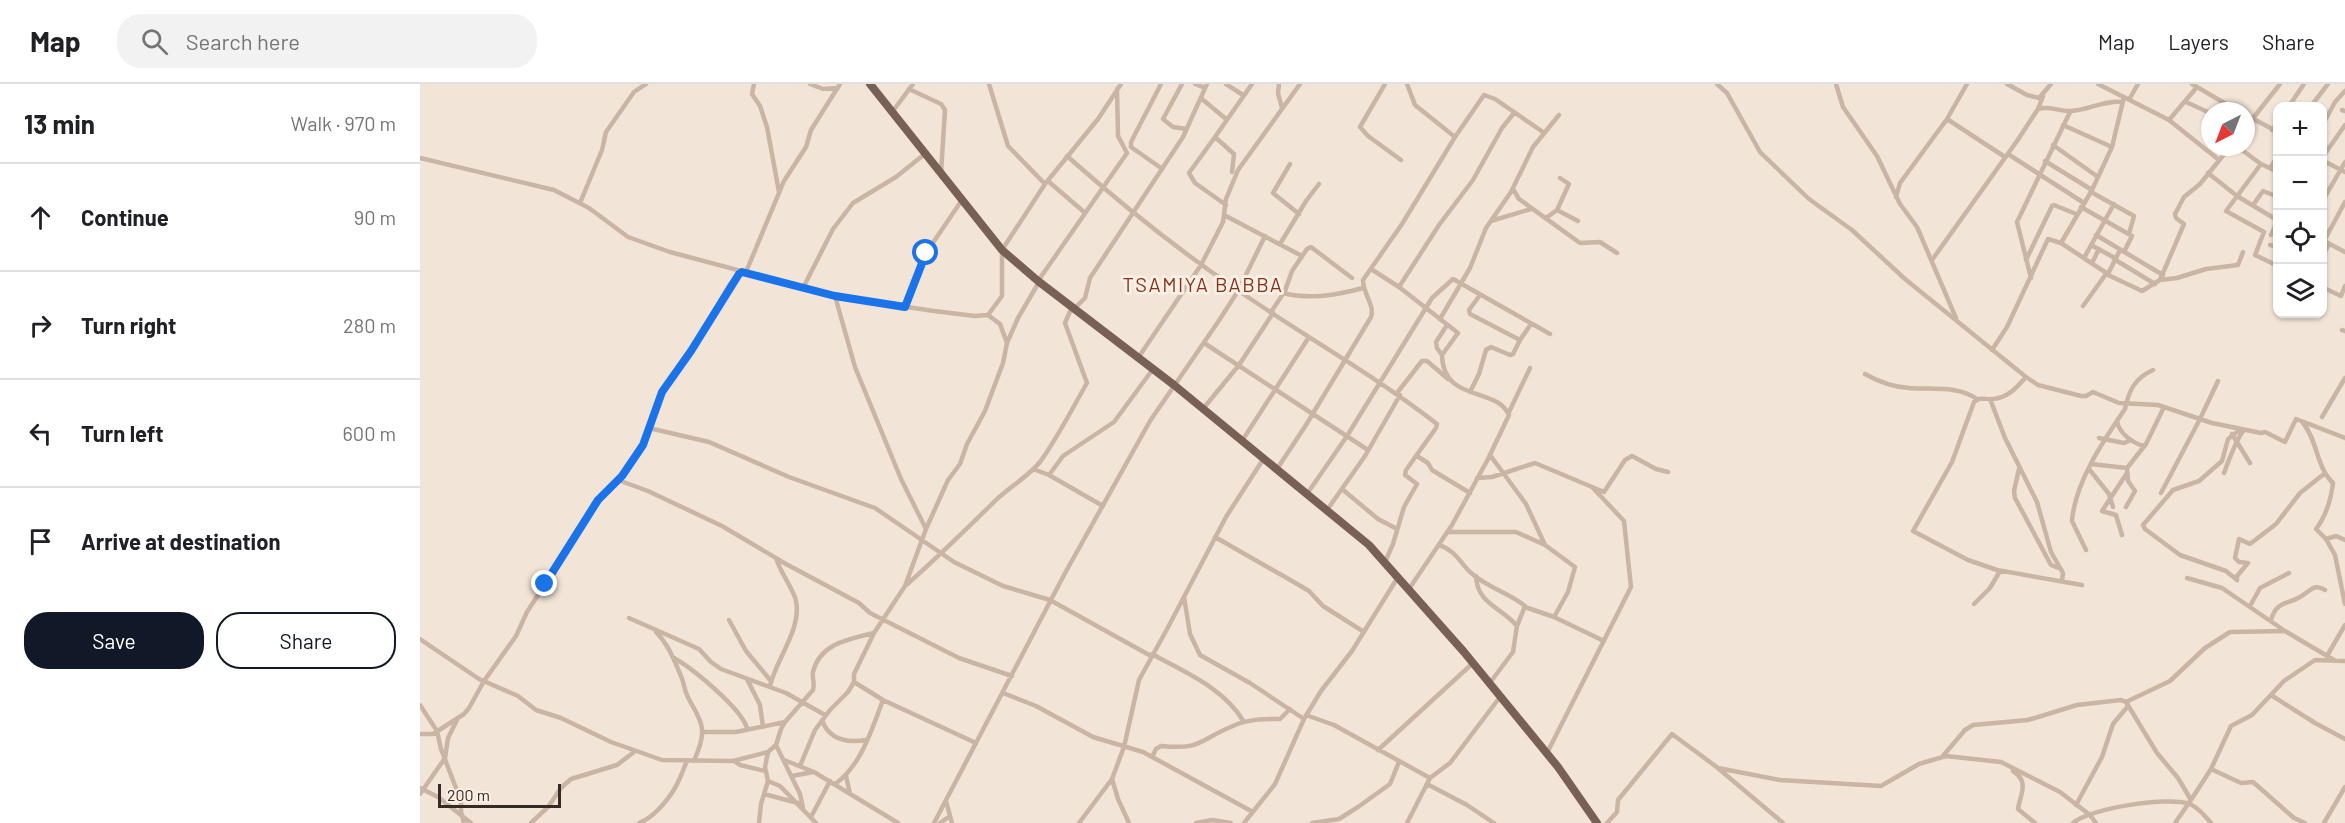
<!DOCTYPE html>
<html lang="en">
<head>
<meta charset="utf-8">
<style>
  body { margin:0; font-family:Barlow,sans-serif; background:#f2f2f2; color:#202124 }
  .controls { position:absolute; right:18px; top:18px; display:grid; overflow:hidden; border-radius:12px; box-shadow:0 2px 4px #0004 }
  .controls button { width:54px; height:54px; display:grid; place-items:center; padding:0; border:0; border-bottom:2px solid #e0e0e0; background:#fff; color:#202124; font:30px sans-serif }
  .compass { position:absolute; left:1781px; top:18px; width:54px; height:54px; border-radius:50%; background:#fff; box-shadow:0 2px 4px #0004; rotate:222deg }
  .scale { position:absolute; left:18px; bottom:15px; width:123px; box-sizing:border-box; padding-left:6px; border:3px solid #352a25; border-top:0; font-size:16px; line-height:21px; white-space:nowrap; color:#352a25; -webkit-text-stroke:4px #faefe4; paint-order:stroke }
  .stop { position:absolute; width:18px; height:18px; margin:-14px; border:4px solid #1a73e8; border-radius:50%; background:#fff }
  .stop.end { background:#1a73e8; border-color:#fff; box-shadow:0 2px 6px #0008 }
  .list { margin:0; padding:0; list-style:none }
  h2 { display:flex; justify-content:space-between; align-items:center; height:78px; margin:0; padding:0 24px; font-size:26px }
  h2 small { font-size:20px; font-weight:400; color:#757577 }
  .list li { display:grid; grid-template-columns:39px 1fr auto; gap:18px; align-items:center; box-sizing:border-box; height:108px; padding:0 24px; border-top:2px solid #e0e0e0 }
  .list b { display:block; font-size:22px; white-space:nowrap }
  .list em { font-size:20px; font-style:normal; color:#757577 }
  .actions { display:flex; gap:12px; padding:18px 24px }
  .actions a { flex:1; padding:14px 0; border:2px solid #111827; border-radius:24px; text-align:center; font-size:21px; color:#111827 }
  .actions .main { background:#111827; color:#fff }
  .icon { flex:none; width:33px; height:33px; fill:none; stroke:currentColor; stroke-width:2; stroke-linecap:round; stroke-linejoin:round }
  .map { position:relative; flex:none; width:1925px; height:739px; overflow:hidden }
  header { display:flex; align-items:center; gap:36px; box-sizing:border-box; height:84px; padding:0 30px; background:#fff; border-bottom:2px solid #e0e0e0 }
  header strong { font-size:28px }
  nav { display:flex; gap:33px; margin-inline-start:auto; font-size:21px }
  .search { width:420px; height:54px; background:#f2f2f2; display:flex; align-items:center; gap:15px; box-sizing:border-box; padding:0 21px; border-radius:24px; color:#757577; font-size:22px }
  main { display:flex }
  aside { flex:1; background:#fff }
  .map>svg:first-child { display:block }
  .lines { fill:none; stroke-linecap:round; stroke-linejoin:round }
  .minor { stroke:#cab4a3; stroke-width:4.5 }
  .primary { stroke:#786056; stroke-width:8 }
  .route { stroke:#1a73e8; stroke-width:8 }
  .labels { text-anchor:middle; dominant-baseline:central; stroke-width:6; stroke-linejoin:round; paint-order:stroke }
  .quarter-label { font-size:20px; letter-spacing:1.5px; fill:#87311b; stroke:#faefe4 }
</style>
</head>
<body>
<header>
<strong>Map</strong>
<div class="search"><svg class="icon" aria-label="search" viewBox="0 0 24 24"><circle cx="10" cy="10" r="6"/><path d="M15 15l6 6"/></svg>Search here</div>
<nav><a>Map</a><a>Layers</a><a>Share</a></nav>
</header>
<main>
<aside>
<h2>13 min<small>Walk · 970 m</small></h2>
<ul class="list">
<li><svg class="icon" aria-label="ahead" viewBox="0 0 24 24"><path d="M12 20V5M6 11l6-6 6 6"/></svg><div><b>Continue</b></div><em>90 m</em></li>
<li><svg class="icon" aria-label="right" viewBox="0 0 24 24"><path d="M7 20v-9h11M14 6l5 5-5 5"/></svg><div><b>Turn right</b></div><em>280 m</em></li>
<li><svg class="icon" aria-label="left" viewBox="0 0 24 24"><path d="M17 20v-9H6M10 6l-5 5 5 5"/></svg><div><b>Turn left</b></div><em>600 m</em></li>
<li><svg class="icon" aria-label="arrive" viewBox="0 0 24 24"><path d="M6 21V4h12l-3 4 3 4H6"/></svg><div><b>Arrive at destination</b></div></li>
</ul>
<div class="actions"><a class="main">Save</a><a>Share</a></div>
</aside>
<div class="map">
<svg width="1925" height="739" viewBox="0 0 1925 739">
  <rect width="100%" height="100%" fill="#f2e5d7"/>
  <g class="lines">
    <path class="minor" d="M334,0l-2,10 8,12 7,21 12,65
      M390,0l13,5 15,-1
      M569,0l19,62 37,38
      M741,0l-30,58v5l30,21
      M762,0l-19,35 10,8 13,2
      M775,0l10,4
      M806,0l17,11
      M859,0l-1,9 4,15
      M965,0l-25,43 8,9 33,24
      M987,0l8,21 40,32 29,-42 11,4 48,33
      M1297,0l10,9 33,59 49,47 43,31 53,49 121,98 12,8 43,11h5l7,-4 26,11 39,2 54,18 49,10 4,-1 20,10 11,-23 49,19
      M1416,0l7,23 34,49 23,48 17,23 39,91
      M1587,0l20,11 12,3 12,-14
      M1678,0l71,36 50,40
      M1772,0l46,27
      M489,5l32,15 4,6 -4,63
      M1710,14l8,-14
      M782,15l24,20
      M1766,18l24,11
      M1869,22l15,-22
      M1891,22l17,-22
      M1618,25c12,-4 21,3 33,2 18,-1 33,-11 52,-9
      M1922,26l3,1
      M473,27l20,-27
      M1826,31l32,17
      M1527,35l58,38
      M1749,36l28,-33
      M1643,41l49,22
      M1902,42l13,-24 10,-11
      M1826,43l34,-43
      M1852,46l6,-8
      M795,53l-26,36 6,10 31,22
      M1633,61l45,32
      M1818,63l23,17 17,8
      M1588,70l76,49
      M647,72c54,48 110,93 169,133 66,46 137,85 201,135l-1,4 -30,42 -1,5 12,9 -13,23 -11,37 -8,18
      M0,74l134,32 35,18 39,29 42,15 169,45 95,14 41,5 13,-1 14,-19v-46l43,-66 53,-65 23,-35
      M1902,74l23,-33
      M1902,76l23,12
      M1625,77l47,29
      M870,80l-17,29 26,21
      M1841,80l-35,47 38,21 -9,23 23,11
      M1850,84l8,-12
      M812,88l2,-18 -19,-17 37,-53
      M1788,89l29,23 40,24
      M628,97l36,31
      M1093,105l6,10 61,44 20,-1 17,11
      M1671,108l43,24 -5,18
      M1476,113l4,-14 47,-64 20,-35
      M1902,118l23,-40
      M1925,118l-21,39 21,11
      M160,119l22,-53 4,-18 28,-40 12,-8
      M1833,121l10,-14 15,6
      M1661,123l51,29 -8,16
      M1137,126l21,11
      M804,131l78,41
      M1126,134l11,-8 12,-26 -9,-6
      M1071,137l40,-12
      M1676,151l67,40
      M1851,151l7,-15
      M860,160l26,-43 13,-17
      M1671,161l24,13
      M1850,161l8,2
      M1700,166l-12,24 -47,-31 31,-53 20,-43 12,-50
      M1902,173l7,-13
      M1664,174l30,-54
      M1694,175l41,25
      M1512,176l85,-119 21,-32 5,-13
      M1606,176l26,-54 2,-1 22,9
      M1672,179l7,-14
      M951,185l28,18
      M326,188l38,-91 22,-34 5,-17 29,-46
      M1611,194l-14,-56 53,-110
      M1740,196l24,-56 -8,-6 -1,-4 9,-17 16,-13 30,-37
      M618,197l89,-128 -9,-17 -1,-47
      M1902,203l19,9 4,-10
      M383,204l30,-59 20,-26 43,-26 30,-24
      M863,209c27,7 54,2 80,-5
      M415,212l20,71 46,112 25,50
      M1663,222l23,-32 36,17 18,-11 17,-2 29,-9 32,-4 5,-13
      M485,223l21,-54 36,-53
      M655,224l10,-10 5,-20 93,-141 24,-53
      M851,228l14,-21 7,-20 15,-22 4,-2 41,31
      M568,231l12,9 7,19
      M1020,235l30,-51 16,-40 25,-36 22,-45 26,-32
      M1922,246l3,1
      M1100,256l11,-16
      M784,259l164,107
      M1572,266l15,-23 41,-88 13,4
      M1022,271l-5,-7 -1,-6 11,-17
      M718,274l63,-93 22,-43 3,-23 12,-29 62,-86
      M1445,290c14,8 28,13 44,14 22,2 48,-3 68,11
      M1606,293c-9,10 -18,21 -33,22 -8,1 -12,-3 -19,3l-22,60 -39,69 55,29 29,10 85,15
      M1050,308l9,-18 7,-24 5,-3 19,8 3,-1 7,-14 -50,-26 -1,-4 11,-15
      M977,309l25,-32h5l21,18
      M1570,315l15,39 32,64 14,50 12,21 -1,8
      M782,326l37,-45 34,-52
      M1089,328l21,-44
      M1902,333l23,-39
      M1697,337c2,12 15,22 27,25
      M1883,339c15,18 13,44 30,60 -2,16 -7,33 -17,46l10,10 9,16 10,49
      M229,344l60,14 80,35 86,31 79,54 49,24 47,14 101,56
      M1821,345l-13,10 -6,22 -23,20 -26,9 -30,35 2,4 35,26 46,16 11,9v-4l11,-13 -9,-1 -4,-4 4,-19 11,5 26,-20 24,-31 24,-19
      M1812,350l18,29
      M1679,354l25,5 7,-3
      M822,357l67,-104
      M1070,371l36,49 19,41 30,22 -7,25 -14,25
      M997,372l11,7 4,7 38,23
      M1671,380l36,4
      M613,385l16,6 54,31
      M857,385l29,-44 65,-108c4,-12 -8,-23 -8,-37l39,-56 53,-87
      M1599,385l-5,22 1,7 36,67 10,4
      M1669,385l20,25 4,13
      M1804,389c5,-13 12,-34 20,-43
      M629,391l14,-19 51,-34 39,-53
      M1057,394l15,-1 43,-14 69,29 21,-32 7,-4 24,13 12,3
      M198,396l30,11 74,35 64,38 73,39 11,10 89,45 53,18
      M922,405l36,30 19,10
      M1741,409l39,-74 18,-38
      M887,410l40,-58 85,-138 21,-19 97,55
      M1706,423l9,-16 -7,-10 -1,-13 19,-24 18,-37
      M907,426l38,-54 35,-61
      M1027,448h69l29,13
      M1702,451l-6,-20 -14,-4 25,-38
      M795,453l84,48 10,6 14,15 41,26
      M1906,455l10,-3 9,4
      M1019,461c15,5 19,14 29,25 15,16 40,22 57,36l-8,20 -4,26 -24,32
      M1666,466l-14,-29c3,-39 32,-81 53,-112 4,-19 10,-31 28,-39
      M1056,492c1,28 25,31 41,50
      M1767,494l35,10 63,43
      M485,502c30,-26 58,-54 87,-82 14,-15 35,-26 48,-42 18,-25 32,-53 47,-79l-22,-60 7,-16
      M989,505l43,-64 36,-66 21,-44c-13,-29 -66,-12 -67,-60l16,-22 -59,-46 40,-62 34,-45 29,-52 12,-15
      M764,513l6,37 10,21 50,28 54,36
      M1554,520l16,-16 10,-17
      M1830,522l10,-18 29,-15
      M1105,523l29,10 50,24
      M209,534l70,31 12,13 10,7 65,24 39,22
      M309,536l17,31 25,30
      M1851,536c6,-20 16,-15 29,-23 11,-6 13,-14 25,-7
      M236,548c13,13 18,28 25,44 3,6 3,13 6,19 4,10 14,22 15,34 1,11 -4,22 -8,32
      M0,555l59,40 39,17 18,14 25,8 50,24 51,18 71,1 35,-9 8,-7 5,-16 4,-7 28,-32c2,-6 -1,-12 0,-18 7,-29 37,-33 61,-39
      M732,570c34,19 72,34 92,68
      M1907,572l18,-31
      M254,574c18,10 67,50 73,70
      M327,595l13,26 3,22
      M434,598l29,18 93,43
      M350,602c6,-27 32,-57 26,-85 -2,-11 -16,-29 -20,-43
      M583,609l33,13 57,31 50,15 110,60
      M1851,611l44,28 30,16
      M1706,618l44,-21 35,-33 25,-16 55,-1 49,29
      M0,621l17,26 4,18 20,52v11l3,11
      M886,631l28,10 96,53
      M402,636c7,20 25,23 44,20
      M283,648h33l49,-10
      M0,650h13l31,-20 5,-6 15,-27 32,-45 11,-24 24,-37 5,-11 42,-64 24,-24 21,-31 19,-53 29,-41 39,-67 12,-12
      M356,661l24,49 3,14
      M958,666l95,-87
      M1127,669l84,-166 -7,-66 -31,-33
      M732,673l4,-8 5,-3c42,4 37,-6 72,-20 15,-7 30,-7 47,-7l10,-10
      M1522,673l23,-27 8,-5 55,-5 49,-15 44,-5 5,2 31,51 21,25 13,22 -16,23
      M364,676l30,12 84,51
      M314,677l6,4 25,6
      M380,682l15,-36 15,-20 18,-18 6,-10v-8l20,-41 31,-47 21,-57 22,-49 12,-16 7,-20 18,-33 18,-48 4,-20 11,-25 21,-36
      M1299,685l64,54
      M1791,685l30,14 12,-1 41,36 11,5
      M1593,687c17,11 7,24 5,38l17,14
      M372,692l21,-4
      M426,692l4,18
      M692,695l6,20 11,24
      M348,697l12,5 36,37
      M415,700c26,-18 37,-55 48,-84
      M1007,700l40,21 27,18
      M0,704l18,9 33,26
      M0,710l25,-36 3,-20 10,-20
      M344,710l34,9
      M1771,716l20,-31 20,-43 21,-11 32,-34 31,-21 30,1
      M526,717l6,22
      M1656,721l26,-48 11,-33 15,-18
      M391,733l19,-36
      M111,739l17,-16 13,-19 10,-9 46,-14 17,-13
      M219,739c16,-6 33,-27 40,-43 3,-6 5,-13 8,-19
      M339,739l2,-19 7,-23 -3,-14 3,-15
      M514,739l130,-248 86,-154 68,-99 20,-31 27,-55
      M520,739l10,-7
      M659,739l33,-44 12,-32 15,-67 27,-49 60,-114 38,-59
      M776,739l16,-3 19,3
      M824,739l31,-39 29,-65 17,-28 31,-40 46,-74
      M892,739l27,-4 19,-12 32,-23 9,-22
      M987,739l23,-45 20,-15 50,-66
      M1187,739l10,-11 1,-12 54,-66 46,34 62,12 101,6 38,-22 27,-8 55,6 59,30 30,23 6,8
      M1653,739c17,-15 96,-27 117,-19 9,4 15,12 21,19
      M1904,739l21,-36"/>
    <path class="primary" d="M450,0l132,166 36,31 136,104 195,160 95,107 94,115 39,56"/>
  </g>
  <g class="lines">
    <path class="route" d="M125,500l53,-84 24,-24 21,-31 19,-53 29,-41 48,-77 3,-2 93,24 70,11 21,-54"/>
  </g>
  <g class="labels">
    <g class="quarter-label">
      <text x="783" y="200">TSAMIYA BABBA</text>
    </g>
  </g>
</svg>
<div class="controls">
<button>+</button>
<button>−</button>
<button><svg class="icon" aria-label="locate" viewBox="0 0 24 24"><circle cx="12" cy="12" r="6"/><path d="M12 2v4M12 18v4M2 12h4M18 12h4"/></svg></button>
<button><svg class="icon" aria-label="layers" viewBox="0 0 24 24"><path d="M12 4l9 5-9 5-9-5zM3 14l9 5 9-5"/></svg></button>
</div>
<svg class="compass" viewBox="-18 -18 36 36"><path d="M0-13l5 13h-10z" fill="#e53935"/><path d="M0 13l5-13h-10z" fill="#757577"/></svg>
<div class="scale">200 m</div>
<div class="stop" style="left:506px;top:169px"></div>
<div class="stop end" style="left:125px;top:500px"></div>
</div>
</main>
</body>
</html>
